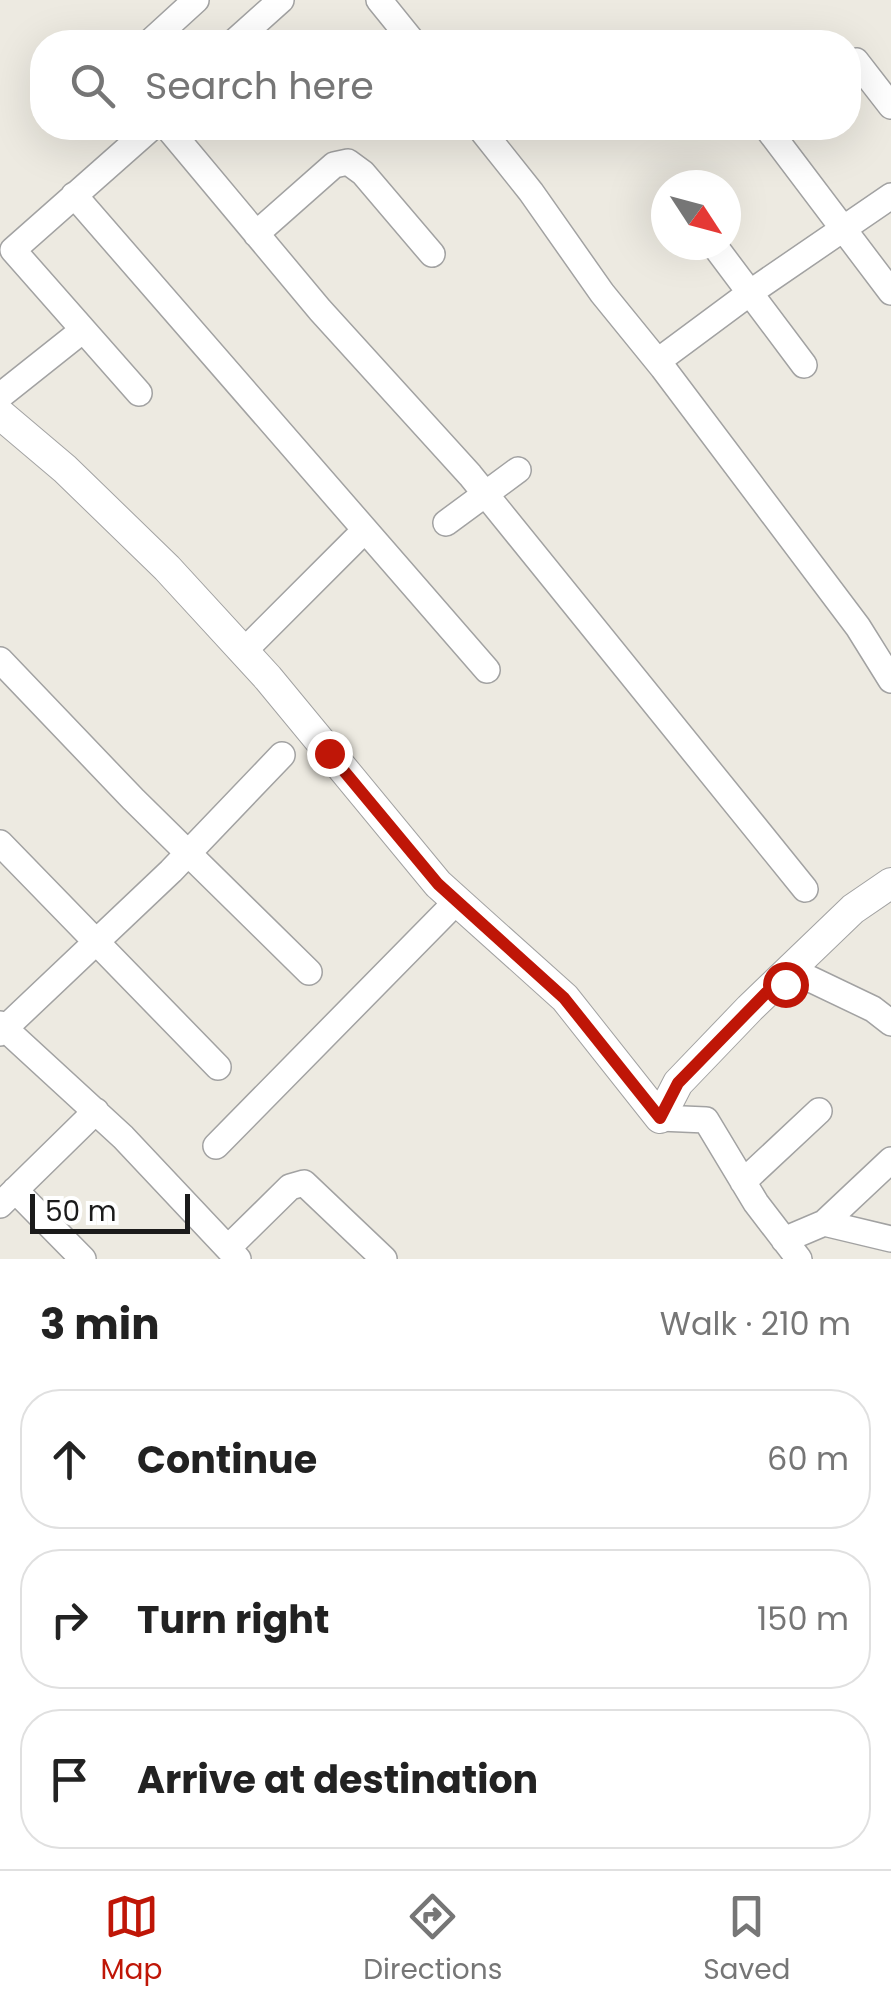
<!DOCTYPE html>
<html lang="en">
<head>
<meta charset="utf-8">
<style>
  body { margin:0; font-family:Poppins,sans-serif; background:#f2f2f2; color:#222 }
  .compass { position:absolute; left:651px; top:170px; width:90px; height:90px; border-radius:50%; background:#fff; box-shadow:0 10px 40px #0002; rotate:126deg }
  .scale { position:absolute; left:30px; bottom:25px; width:160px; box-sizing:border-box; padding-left:10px; border:5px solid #1b1b1b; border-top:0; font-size:28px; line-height:35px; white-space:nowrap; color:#1b1b1b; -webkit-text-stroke:8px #fff; paint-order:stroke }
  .stop { position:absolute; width:30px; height:30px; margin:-22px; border:8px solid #bf1607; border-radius:50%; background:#fff }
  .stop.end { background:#bf1607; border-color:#fff; box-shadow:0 2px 10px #0008 }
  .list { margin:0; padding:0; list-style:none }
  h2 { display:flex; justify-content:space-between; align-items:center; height:130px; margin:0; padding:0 40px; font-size:42px }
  h2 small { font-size:32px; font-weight:400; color:#767676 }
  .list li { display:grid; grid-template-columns:65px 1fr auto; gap:30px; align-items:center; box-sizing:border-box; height:140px; margin:0 20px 20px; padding:0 20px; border:2px solid #e0e0e0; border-radius:40px }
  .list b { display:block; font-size:38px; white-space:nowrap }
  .list em { font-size:32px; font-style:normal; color:#767676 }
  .icon { flex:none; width:55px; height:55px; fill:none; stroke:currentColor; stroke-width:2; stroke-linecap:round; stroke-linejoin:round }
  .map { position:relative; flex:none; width:891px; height:1259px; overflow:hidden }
  .search { position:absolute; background:#fff; box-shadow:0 10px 40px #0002; left:30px; right:30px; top:30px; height:110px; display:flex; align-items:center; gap:25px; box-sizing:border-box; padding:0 35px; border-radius:40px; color:#767676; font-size:38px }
  .sheet { height:610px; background:#fff }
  nav { display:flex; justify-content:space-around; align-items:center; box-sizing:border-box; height:140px; border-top:2px solid #e0e0e0; background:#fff; font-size:28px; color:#767676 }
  nav a { display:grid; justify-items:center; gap:5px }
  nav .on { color:#bf1607 }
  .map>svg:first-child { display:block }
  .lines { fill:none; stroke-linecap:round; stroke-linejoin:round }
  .minor-casing { stroke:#a2a2a2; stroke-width:28 }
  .tertiary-casing { stroke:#a2a2a2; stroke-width:32 }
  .minor { stroke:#fff; stroke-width:25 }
  .tertiary { stroke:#fff; stroke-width:30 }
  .route { stroke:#bf1607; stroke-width:12 }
</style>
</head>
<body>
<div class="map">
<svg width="891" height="1259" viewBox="0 0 891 1259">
  <rect width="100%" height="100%" fill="#edeae1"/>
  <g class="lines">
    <g class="minor-casing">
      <path id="minor" d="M379,0l34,42
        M150,42l46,-42
        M234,42l47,-42
        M856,61l35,45
        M168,128l152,182 150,165 335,414
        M480,128l51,64 71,101 61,75 195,259 33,53
        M767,128l124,164
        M74,195l413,475
        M256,234l78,-69 14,-3 15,11 69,81
        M714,245l90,120
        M658,361l93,-69 140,-96
        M139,393l-126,-143 138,-122
        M0,396l83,-66
        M446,523l72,-53
        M243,652l115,-115
        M0,660l133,139 176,173
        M0,843l218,224
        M776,989l28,-13 69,33 18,14
        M0,1024l123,113 115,122
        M0,1033l171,-162 111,-116
        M660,1118l46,2 50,83 43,56
        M216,1146l241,-245
        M743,1182l76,-71
        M15,1190l68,69
        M0,1205l96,-94
        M824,1223l67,16
        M784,1240l40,-17 67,-63
        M228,1248l62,-61 14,-4 80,76"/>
    </g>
    <g class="tertiary-casing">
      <path id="tertiary" d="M0,414l65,55 102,99 101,110 170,206 127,114 95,120 18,-35 72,-75 103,-99 38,-26"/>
    </g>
    <use href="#minor" class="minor"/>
    <use href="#tertiary" class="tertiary"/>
  </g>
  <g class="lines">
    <path class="route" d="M329,753l109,131 126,114 96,120 18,-35 88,-90 19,-9"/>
  </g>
</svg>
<svg class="compass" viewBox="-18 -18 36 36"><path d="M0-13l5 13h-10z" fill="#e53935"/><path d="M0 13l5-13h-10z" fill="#767676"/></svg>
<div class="scale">50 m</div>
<div class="stop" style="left:785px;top:984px"></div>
<div class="stop end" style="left:329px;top:753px"></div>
<div class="search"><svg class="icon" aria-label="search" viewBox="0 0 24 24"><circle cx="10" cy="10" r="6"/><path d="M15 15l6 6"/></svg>Search here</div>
</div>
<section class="sheet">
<h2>3 min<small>Walk · 210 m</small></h2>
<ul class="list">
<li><svg class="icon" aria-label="ahead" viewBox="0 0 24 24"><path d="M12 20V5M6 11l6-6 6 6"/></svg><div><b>Continue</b></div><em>60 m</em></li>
<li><svg class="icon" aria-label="right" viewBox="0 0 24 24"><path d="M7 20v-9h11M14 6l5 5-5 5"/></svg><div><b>Turn right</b></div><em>150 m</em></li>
<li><svg class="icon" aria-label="arrive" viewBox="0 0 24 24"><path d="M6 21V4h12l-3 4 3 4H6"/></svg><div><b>Arrive at destination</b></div></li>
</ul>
</section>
<nav>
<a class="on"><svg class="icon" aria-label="map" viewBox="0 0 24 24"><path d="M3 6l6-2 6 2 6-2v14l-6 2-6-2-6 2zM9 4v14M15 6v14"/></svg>Map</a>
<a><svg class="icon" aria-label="directions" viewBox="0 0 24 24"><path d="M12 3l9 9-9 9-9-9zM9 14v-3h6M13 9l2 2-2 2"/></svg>Directions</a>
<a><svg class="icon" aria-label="saved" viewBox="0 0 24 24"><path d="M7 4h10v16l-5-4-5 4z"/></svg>Saved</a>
</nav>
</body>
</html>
